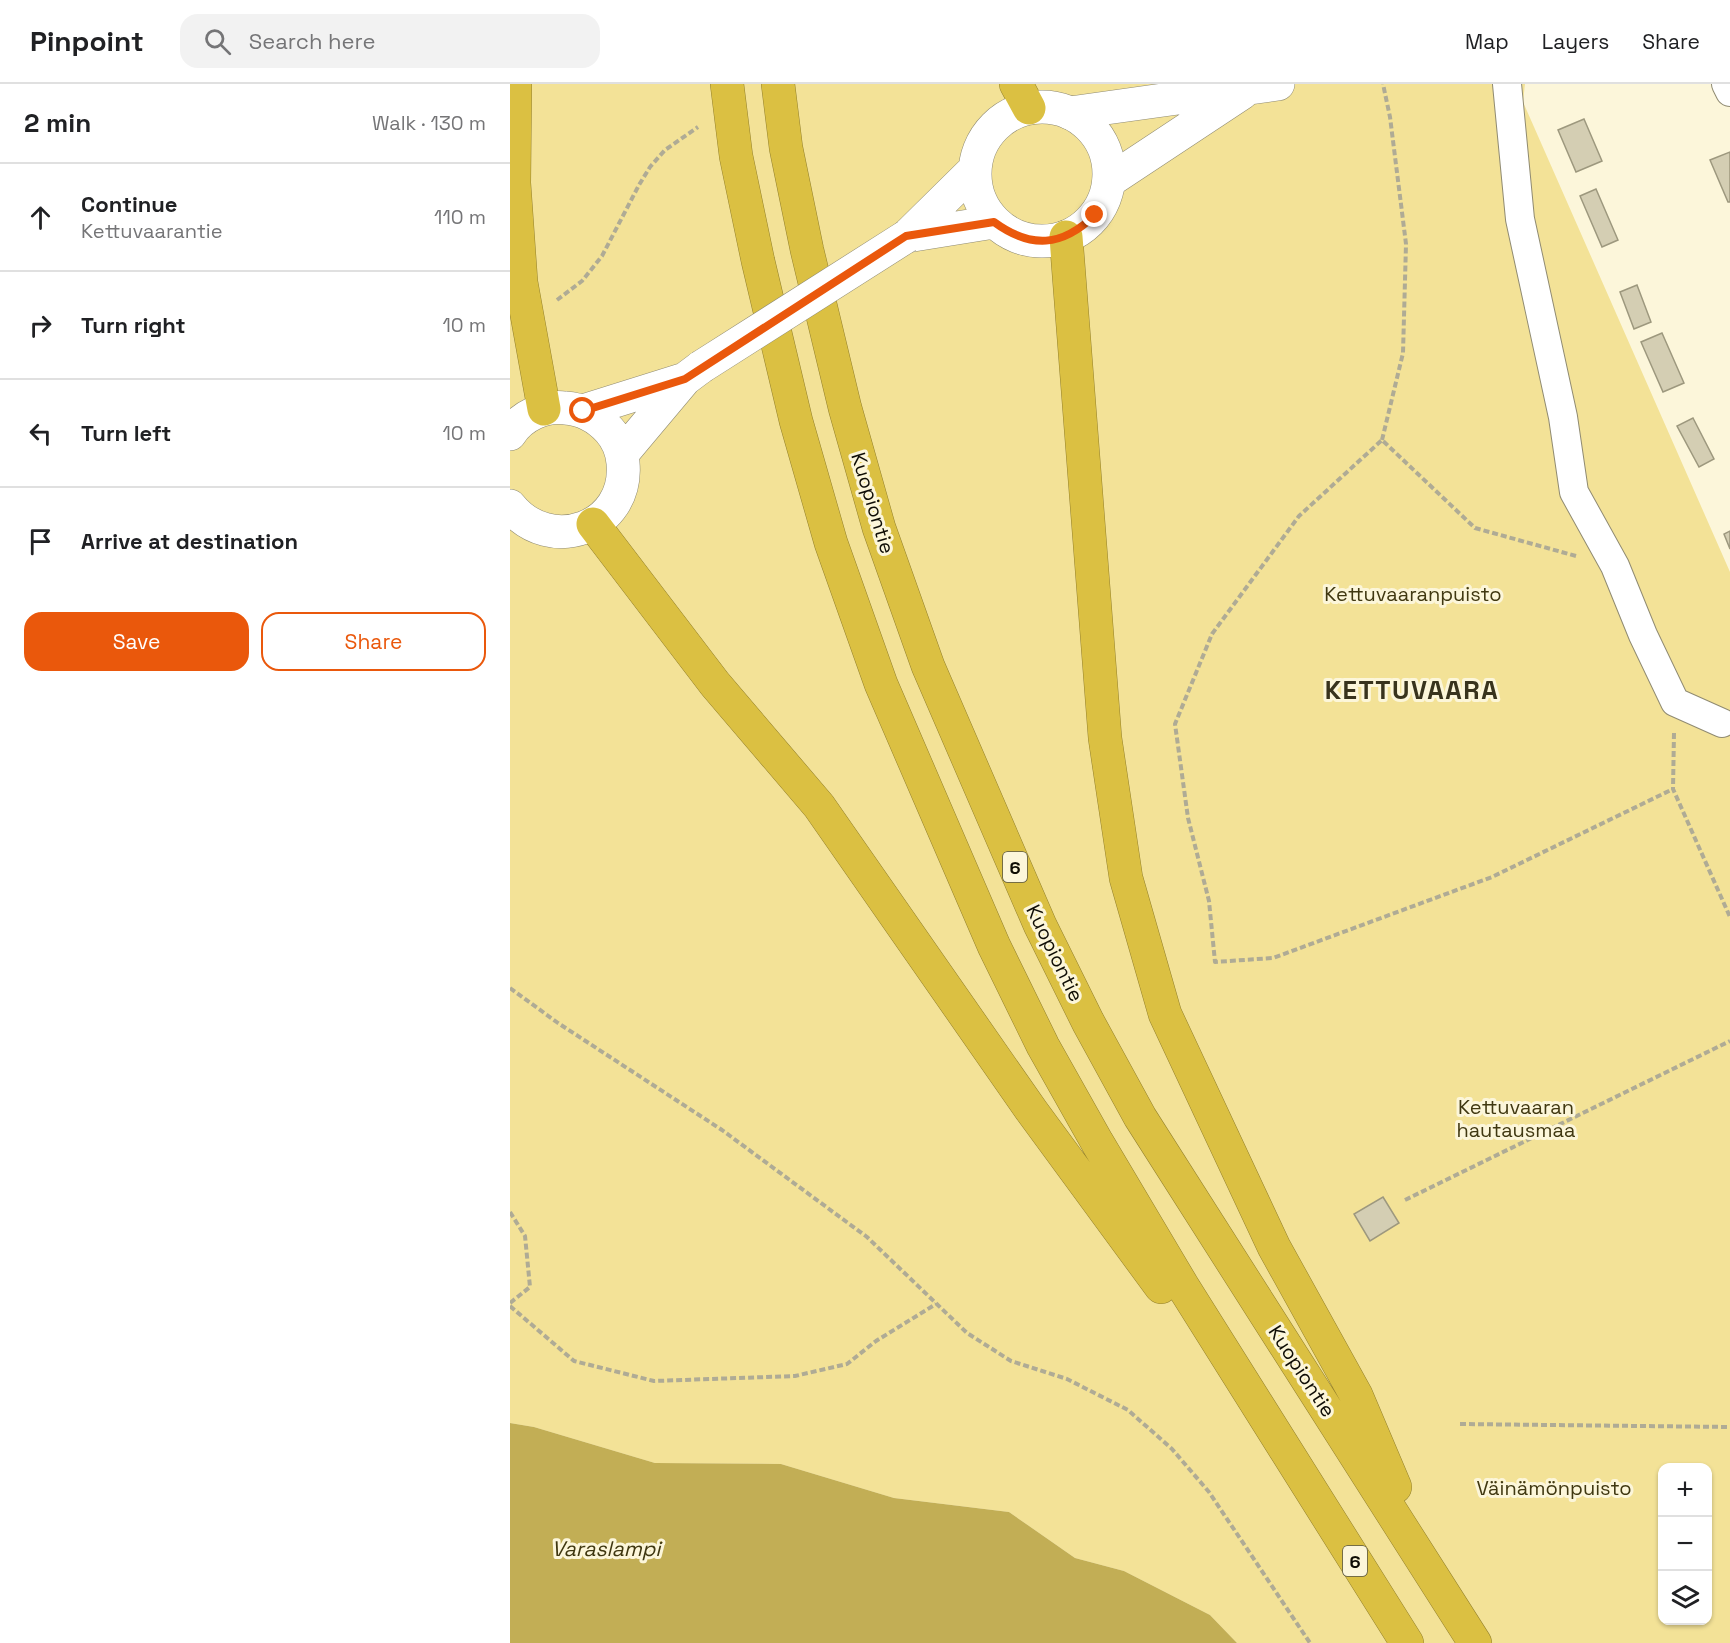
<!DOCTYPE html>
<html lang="en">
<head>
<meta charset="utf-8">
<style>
  body { margin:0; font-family:"Space Grotesk",sans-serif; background:#f2f2f2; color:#202124 }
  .controls { position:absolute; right:18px; bottom:18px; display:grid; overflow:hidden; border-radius:12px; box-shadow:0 2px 4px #0004 }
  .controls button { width:54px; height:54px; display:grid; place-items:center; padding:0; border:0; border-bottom:2px solid #e0e0e0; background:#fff; color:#202124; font:30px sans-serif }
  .stop { position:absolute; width:18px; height:18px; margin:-14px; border:4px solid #ea580c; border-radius:50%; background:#fff }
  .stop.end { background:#ea580c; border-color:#fff; box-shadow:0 2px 6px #0008 }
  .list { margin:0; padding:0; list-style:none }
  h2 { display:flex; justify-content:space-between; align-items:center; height:78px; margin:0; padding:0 24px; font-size:26px }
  h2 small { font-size:20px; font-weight:400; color:#757577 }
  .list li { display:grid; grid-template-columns:39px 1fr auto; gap:18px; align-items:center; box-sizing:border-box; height:108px; padding:0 24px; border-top:2px solid #e0e0e0 }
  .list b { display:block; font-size:22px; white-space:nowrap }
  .list p { margin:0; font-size:20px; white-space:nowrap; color:#757577 }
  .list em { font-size:20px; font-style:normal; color:#757577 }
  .actions { display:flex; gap:12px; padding:18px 24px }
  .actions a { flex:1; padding:14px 0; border:2px solid #ea580c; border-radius:18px; text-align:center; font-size:21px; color:#ea580c }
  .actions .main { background:#ea580c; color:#fff }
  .icon { flex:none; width:33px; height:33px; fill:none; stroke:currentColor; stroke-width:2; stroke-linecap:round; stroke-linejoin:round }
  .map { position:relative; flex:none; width:1220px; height:1559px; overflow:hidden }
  header { display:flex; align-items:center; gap:36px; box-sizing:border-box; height:84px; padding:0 30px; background:#fff; border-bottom:2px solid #e0e0e0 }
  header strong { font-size:28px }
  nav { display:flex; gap:33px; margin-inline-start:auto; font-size:21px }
  .search { width:420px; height:54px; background:#f2f2f2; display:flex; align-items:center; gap:15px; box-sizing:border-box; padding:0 21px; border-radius:18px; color:#757577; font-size:22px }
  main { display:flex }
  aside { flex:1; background:#fff }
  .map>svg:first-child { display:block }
  .green { fill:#f3e297; fill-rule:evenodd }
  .water { fill:#c2ae55 }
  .building { fill:#d4ceb3; stroke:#9d987e; stroke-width:1.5 }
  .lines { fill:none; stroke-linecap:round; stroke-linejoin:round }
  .minor-casing { stroke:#908b72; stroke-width:30 }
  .tertiary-casing { stroke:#908b72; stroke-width:34 }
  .secondary-casing { stroke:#908b72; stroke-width:34 }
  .motorway-casing { stroke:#94812d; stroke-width:34 }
  .path { stroke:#afab95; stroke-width:4; stroke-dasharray:6 3; stroke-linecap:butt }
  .minor { stroke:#fff; stroke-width:28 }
  .tertiary { stroke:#fff; stroke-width:33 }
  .secondary { stroke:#fff; stroke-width:33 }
  .motorway { stroke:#dbc042; stroke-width:33 }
  .secondary-bridge-casing { stroke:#908b72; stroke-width:34; stroke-linecap:butt }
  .secondary-bridge { stroke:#fff; stroke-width:33 }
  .route { stroke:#ea580c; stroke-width:8 }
  .labels { text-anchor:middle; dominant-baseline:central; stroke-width:6; stroke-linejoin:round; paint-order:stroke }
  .shield { fill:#fcf6da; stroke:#565345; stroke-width:1.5 }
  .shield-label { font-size:18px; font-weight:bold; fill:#0f0d05 }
  .street-label { font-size:20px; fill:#0f0d05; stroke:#fcf6da }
  .park-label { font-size:20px; fill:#403811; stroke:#fcf6da }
  .water-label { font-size:21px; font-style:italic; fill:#3f3710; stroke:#fcf6da }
  .district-label { font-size:26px; font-weight:bold; letter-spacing:1.5px; fill:#38331d; stroke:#fcf6da }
</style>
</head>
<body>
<header>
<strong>Pinpoint</strong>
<div class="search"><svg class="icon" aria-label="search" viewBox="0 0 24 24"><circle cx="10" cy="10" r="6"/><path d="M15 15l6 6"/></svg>Search here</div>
<nav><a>Map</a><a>Layers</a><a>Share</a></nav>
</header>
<main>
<aside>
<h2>2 min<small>Walk · 130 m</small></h2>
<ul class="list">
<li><svg class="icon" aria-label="ahead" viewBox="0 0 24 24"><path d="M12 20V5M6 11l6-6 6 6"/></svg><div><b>Continue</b><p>Kettuvaarantie</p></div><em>110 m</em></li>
<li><svg class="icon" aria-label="right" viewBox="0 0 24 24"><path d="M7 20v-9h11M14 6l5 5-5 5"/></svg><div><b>Turn right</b></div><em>10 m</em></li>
<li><svg class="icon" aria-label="left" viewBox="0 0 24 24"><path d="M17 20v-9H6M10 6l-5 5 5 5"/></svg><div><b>Turn left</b></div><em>10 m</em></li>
<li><svg class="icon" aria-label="arrive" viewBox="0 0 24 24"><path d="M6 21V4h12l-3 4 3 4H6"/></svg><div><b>Arrive at destination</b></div></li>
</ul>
<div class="actions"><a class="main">Save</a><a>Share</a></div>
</aside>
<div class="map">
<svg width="1220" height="1559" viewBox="0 0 1220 1559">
  <rect width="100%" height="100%" fill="#fcf6da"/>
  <path class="green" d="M0,0h1015l-2,18 207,470v1071h-493l-27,-28 -86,-44 -49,-13 -66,-46 -115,-14 -113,-34 -126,-1 -121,-36 -24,-4zM1152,1384h46v152h-46z"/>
  <path class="water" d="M0,1339l24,4 121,36 126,1 113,34 115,14 66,46 49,13 86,44 27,28h-727z"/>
  <path class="building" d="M1074,35l18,42 -26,11 -18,-42z
    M1220,68v50h-2l-18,-42z
    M1086,105l22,51 -16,7 -22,-51z
    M1127,201l14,37 -17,7 -14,-37z
    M1152,249l22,50 -21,9 -22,-50z
    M1183,334l21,41 -15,8 -22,-41z
    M1220,447v18l-6,-15z
    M873,1113l16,26 -29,18 -16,-27z"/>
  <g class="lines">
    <g class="minor-casing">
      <path id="minor" d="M997,0l13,135 43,198 11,75 41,74 28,69 32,67 47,21
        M1216,0l4,8"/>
    </g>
    <g class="tertiary-casing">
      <path id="tertiary" d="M560,29l208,-29
        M599,97l133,-88"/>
    </g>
    <g class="secondary-casing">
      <path id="secondary" d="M465 90a67 67 0 1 1 134 0a67 67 0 1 1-134 0Z
        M397,152l67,-66
        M397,152l87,-14
        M73,327l102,-32
        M0,350c11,-18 35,-29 55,-26 18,1 32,9 44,22 8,9 13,21 14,33 6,65 -73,93 -113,43
        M112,370l63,-75 16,-12"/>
    </g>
    <g class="motorway-casing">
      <path id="motorway" d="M5,0l-1,99 7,99 23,127
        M217,0l9,72 22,105 38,160 35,122 50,141 113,262 49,100 54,96 85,143 225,358
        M268,0l8,64 21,102 38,158 34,120 49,138 112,259 48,97 52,95 335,526
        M506,0l13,24
        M556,153l39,501 21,140 39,136 109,233 82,148 39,92
        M83,440l122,160 104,122 212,304 130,177"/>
    </g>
    <path class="path" d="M47,216l25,-19 20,-25 37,-71 11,-18 15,-17 33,-23
      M872,356l21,-87 3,-109 -16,-127 -7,-33
      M1066,472l-101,-28 -93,-88 -83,76 -87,118 -37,90 13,94 21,83 6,61 58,-4 219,-81 181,-88
      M1164,649l-1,56 57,128
      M0,904l48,35 164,107 145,107 100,96 44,28 56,18 61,31 44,39 37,43 101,151
      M895,1116l325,-159
      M0,1128l15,24 5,51 -20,16
      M0,1222l64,55 80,20 141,-5 52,-12 29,-23 60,-37
      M950,1340l270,3"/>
    <use href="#minor" class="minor"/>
    <use href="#tertiary" class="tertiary"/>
    <use href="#secondary" class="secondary"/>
    <use href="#motorway" class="motorway"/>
    <g class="secondary-bridge-casing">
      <path id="secondary-bridge" d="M191,283l206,-131"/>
    </g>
    <use href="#secondary-bridge" class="secondary-bridge"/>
  </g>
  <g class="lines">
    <path class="route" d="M73,327l102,-32 221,-143 88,-14c37,27 68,25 101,-7"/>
  </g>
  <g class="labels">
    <g class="shield">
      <rect x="493" y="768" width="24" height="30" rx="4.5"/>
      <rect x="833" y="1462" width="24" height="30" rx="4.5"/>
    </g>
    <g class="shield-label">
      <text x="505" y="783">6</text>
      <text x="845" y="1477">6</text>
    </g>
    <g class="street-label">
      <text transform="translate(363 419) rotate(73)">Kuopiontie</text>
      <text transform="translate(545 869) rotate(64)">Kuopiontie</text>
      <text transform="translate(792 1287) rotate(57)">Kuopiontie</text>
    </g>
    <g class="park-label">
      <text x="903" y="510">Kettuvaaranpuisto</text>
      <text x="1006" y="1023">Kettuvaaran<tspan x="1006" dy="23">hautausmaa</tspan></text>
      <text x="1044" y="1404">Väinämönpuisto</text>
    </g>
    <g class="water-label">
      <text x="96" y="1464">Varaslampi</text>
    </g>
    <g class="district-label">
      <text x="902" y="606">KETTUVAARA</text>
    </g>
  </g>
</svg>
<div class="controls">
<button>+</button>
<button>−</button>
<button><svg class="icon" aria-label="layers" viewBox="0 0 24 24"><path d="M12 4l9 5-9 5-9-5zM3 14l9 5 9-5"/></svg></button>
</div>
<div class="stop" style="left:73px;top:327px"></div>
<div class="stop end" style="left:585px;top:131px"></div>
</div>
</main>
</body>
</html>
